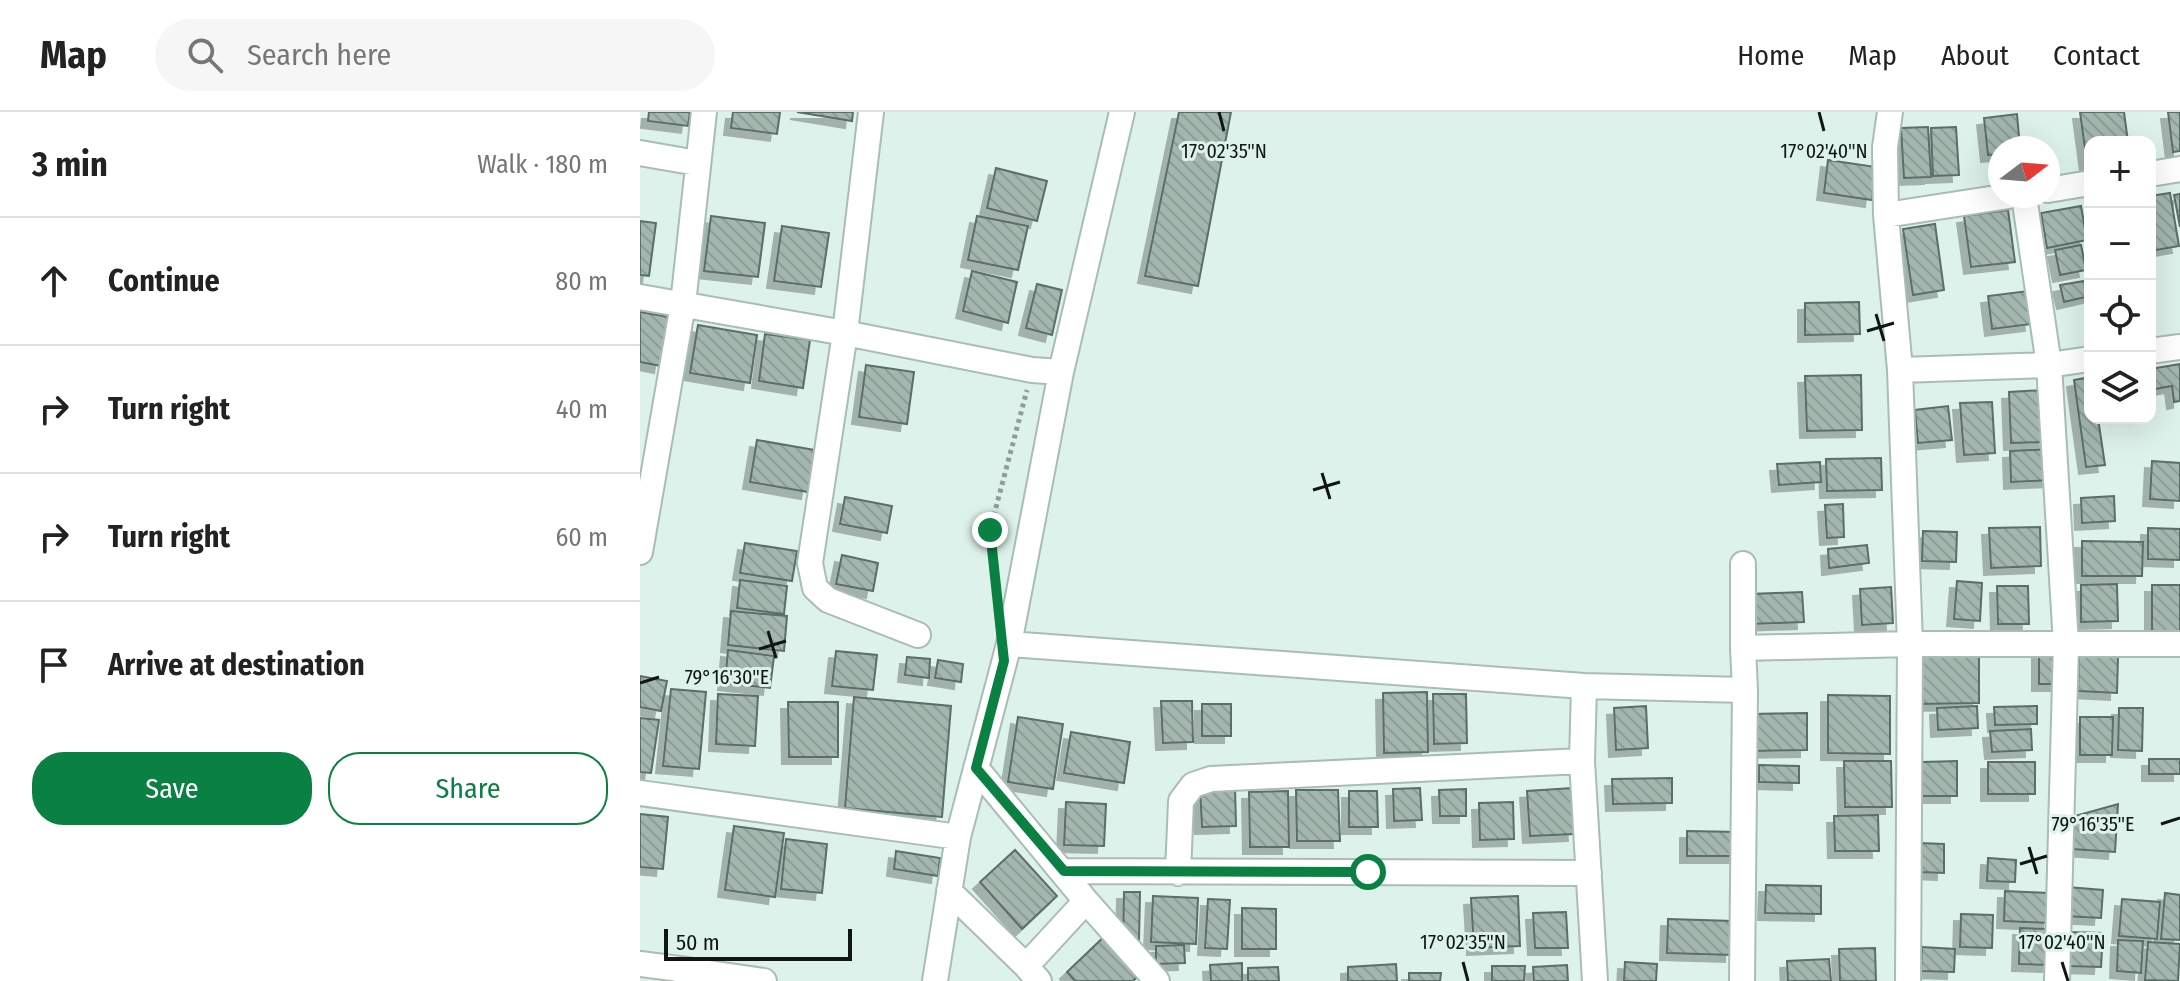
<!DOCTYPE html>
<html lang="en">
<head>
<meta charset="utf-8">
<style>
  body { margin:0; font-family:"Fira Sans Condensed",sans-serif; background:#f6f6f6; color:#222 }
  .controls { position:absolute; right:24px; top:24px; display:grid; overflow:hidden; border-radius:16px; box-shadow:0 8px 32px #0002 }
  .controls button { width:72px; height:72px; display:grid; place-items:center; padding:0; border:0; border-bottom:2px solid #e0e0e0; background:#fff; color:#222; font:40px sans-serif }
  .compass { position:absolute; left:1348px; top:24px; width:72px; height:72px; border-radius:50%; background:#fff; box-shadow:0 8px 32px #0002; rotate:74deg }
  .scale { position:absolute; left:24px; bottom:20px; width:188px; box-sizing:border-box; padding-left:8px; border:4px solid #0f1613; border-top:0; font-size:22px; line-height:28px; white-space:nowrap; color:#0f1613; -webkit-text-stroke:6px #ddf2ea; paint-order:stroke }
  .stop { position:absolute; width:24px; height:24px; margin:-18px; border:6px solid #0b8043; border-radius:50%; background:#fff }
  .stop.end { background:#0b8043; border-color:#fff; box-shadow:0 2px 8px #0008 }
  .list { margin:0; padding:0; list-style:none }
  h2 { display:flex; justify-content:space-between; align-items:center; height:104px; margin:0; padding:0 32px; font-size:34px }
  h2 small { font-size:26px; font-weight:400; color:#767676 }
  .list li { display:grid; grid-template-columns:52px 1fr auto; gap:24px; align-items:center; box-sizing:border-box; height:128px; padding:0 32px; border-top:2px solid #e0e0e0 }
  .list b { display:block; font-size:30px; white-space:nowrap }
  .list em { font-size:26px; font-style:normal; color:#767676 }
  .actions { display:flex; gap:16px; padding:24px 32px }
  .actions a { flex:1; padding:18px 0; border:2px solid #0b8043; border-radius:32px; text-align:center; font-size:28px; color:#0b8043 }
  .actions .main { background:#0b8043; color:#fff }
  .icon { flex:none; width:44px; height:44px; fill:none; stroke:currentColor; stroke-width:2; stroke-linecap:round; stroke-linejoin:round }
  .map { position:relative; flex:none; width:1540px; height:869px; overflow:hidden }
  header { display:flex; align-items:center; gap:48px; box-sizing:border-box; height:112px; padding:0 40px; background:#fff; border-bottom:2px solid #e0e0e0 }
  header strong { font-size:38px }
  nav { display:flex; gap:44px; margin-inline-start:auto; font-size:28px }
  .search { width:560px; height:72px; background:#f6f6f6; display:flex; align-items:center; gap:20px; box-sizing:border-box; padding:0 28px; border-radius:44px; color:#767676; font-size:30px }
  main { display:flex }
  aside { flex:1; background:#fff }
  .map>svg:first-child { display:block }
  .building { fill:url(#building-back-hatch); stroke:#5c6e67; stroke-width:2; filter:url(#shadow) }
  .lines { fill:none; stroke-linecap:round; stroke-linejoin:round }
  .street-casing { stroke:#a9bdb5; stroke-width:28 }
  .path { stroke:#8f9e98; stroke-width:5; stroke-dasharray:4 4; stroke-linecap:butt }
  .street { stroke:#fff; stroke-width:24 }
  .route { stroke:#0b8043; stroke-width:10 }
  .ticks { fill:none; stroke:#0f1613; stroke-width:3 }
  .ticks-label { font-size:20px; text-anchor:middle; fill:#0f1613; stroke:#ddf2ea; stroke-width:6; stroke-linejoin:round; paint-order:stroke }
</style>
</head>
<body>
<header>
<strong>Map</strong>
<div class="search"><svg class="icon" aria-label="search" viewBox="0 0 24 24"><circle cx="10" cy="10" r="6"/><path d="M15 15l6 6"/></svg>Search here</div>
<nav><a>Home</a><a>Map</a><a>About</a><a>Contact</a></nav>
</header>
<main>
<aside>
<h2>3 min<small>Walk · 180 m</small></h2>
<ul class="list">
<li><svg class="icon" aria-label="ahead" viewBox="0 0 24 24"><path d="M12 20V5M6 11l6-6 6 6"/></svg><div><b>Continue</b></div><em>80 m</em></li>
<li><svg class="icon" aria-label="right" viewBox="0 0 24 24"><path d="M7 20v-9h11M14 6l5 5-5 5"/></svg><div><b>Turn right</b></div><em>40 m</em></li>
<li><svg class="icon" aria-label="right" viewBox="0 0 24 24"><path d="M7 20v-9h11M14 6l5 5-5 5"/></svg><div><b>Turn right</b></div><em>60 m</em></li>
<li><svg class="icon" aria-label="arrive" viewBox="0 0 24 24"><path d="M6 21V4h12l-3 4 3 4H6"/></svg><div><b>Arrive at destination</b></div></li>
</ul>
<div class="actions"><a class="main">Save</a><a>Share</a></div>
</aside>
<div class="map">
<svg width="1540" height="869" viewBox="0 0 1540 869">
  <defs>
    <pattern id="building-back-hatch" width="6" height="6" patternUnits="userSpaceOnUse" patternTransform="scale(2)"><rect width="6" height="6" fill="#a3b7af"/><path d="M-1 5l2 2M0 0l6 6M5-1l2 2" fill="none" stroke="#8b9d96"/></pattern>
    <filter id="shadow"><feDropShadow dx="-7" dy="7" stdDeviation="0" flood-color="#0004"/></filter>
  </defs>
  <rect width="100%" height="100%" fill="#ddf2ea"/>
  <path class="building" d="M9,0h41l-2,14 -40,-5z
    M93,0h47l-3,22 -46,-6z
    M157,0h56l-1,9z
    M539,0h52l-33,174 -53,-10z
    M1440,0h44l4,30h-38v22h-3z
    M1528,0h12v39l-7,1z
    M1377,2l3,34h-20v6l-12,1 -4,-37z
    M1288,15l3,50 -27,1 -3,-50z
    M1316,15l3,48 -26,1 -2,-48z
    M1188,48l48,7 -4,33 -48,-7z
    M356,56l51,13 -10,40 -50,-13z
    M1530,81l9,53 -29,5v-55z
    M1540,82v33l-6,-32z
    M1441,94l6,34 -40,8 -6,-35z
    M1368,98l7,52 -44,5 -7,-51z
    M71,104l54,7 -7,54 -54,-6z
    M337,104l51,10 -10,44 -50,-10z
    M0,109l16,2 -7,53 -9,-1z
    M1295,112l9,66 -31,5 -10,-66z
    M142,114l47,7 -8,54 -47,-6z
    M1441,133l5,25 -26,5 -5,-25z
    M332,159l45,11 -9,41 -45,-12z
    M1450,168v16l-26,6 -4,-17z
    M397,172l25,6 -10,45 -26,-7z
    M1388,179l4,33 -40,5 -4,-33z
    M1219,190l1,32 -55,1v-32z
    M0,200l29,5 -8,49 -21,-4z
    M58,213l59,10 -7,48 -60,-10z
    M125,222l45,6 -7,48 -44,-7z
    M1540,252v37l-6,1 -2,-16 -22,4v-21z
    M226,253l48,7 -7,52 -48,-7z
    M1221,263l1,55 -55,1 -2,-55z
    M1450,265v41h8l7,47 -19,2 -12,-87z
    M1403,278l3,52 -35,1 -2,-51z
    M1352,290l3,51 -31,2 -4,-52z
    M1308,294l4,34 -34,3 -3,-33z
    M117,328l58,10 -7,42 -58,-10z
    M1414,337l1,31 -44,2 -1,-31z
    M1241,346l1,32 -55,1 -1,-32z
    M1512,349l28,2v38l-30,-2z
    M1180,350l1,20 -42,3 -2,-21z
    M1474,384l1,25 -33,2 -1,-25z
    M205,385l47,9 -5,27 -47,-9z
    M1203,392l1,33 -17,1 -2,-33z
    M1400,415l1,39 -50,2 -2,-40z
    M1508,416l32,1v31l-32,-1z
    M1283,419l34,1 -1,30 -34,-1z
    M1442,429l61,1 -1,34h-60z
    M105,431l52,8 -5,30 -52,-8z
    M1227,433l2,18 -40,5 -1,-19z
    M202,443l36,8 -5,28 -37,-7z
    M100,468l47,6 -3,28 -47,-6z
    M1317,469l25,2 -2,38 -26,-2z
    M1477,472l1,37 -37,1v-37z
    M1512,473h28v48l-28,-1z
    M1357,474h31l1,38h-31z
    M1251,475l2,36 -31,2 -2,-36z
    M1162,480l2,30 -53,2 -1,-30z
    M91,499l56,5 -3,35 -56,-6z
    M88,538l46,6 -4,32 -45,-5z
    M196,539l41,4 -4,35 -41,-4z
    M1399,540l20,1v31h-20z
    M1279,544h60v47l-60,1z
    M1439,544l39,1 -1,36 -39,-2z
    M267,545l23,2 -1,19 -24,-3z
    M298,548l25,4 -2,18 -26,-4z
    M0,564l27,5 -6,30 -21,-4z
    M31,577l35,3 -7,77 -36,-3z
    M787,580l1,60 -44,1 -1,-60z
    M78,582l40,2 -3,50 -39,-2z
    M793,582h33l1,49 -33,1z
    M1188,583l62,1v58l-62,-1z
    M214,585l97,9 -9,111 -97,-9z
    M521,589h31l1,41 -30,1z
    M148,590h50v55h-49z
    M562,592h29v32h-29z
    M1006,594l2,42 -32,2 -2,-42z
    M1337,594l1,22 -40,2 -1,-22z
    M1397,594v18l-42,1 -1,-18z
    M1479,596h24l-1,43 -24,-1z
    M1167,601v37l-55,1 -1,-37z
    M378,605l45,7 -10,65 -45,-7z
    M1440,605h33l-1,38h-32z
    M0,606l19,2 -8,53 -11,-1z
    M1391,617l1,21 -40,2 -2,-21z
    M431,620l59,10 -6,41 -60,-10z
    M1509,647h31v15h-31z
    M1204,649h47l1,46h-47z
    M1317,649v35h-35v-34z
    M1348,650h47v32h-47z
    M1119,653l40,1v17l-40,-1z
    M1032,666v25l-59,1 -1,-25z
    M595,675l1,39 -34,1 -2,-39z
    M780,676l2,32 -28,1 -1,-32z
    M932,676l3,46 -45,2 -3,-45z
    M826,677v27h-26l-1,-26z
    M656,678h42l2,51h-43z
    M648,679l1,56h-39l-1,-55z
    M709,679h28l1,36h-29z
    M426,690l40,2 -2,42 -40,-1z
    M873,690l1,37 -34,1 -1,-37z
    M1478,692l-3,48 -43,-3 3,-33z
    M0,702l28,3 -5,52 -23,-2z
    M1238,703l1,36h-44l-1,-35z
    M94,714l50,7 -9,64 -50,-7z
    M1047,719l52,1v24h-52z
    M146,727l41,5 -5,49 -41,-4z
    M1279,731l25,1v29l-26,-1z
    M375,738l42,46 -35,33 -42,-47z
    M256,739l44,7 -2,18 -44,-7z
    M1348,746l28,2 -1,22 -28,-1z
    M1126,773l55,1v28l-56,-1z
    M1427,775l36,3 -2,28 -37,-2z
    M1365,779l45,2v30l-46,-2z
    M484,780h16l-1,49h-16z
    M1525,781l15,2v45l-19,-1z
    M513,784l45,2 -2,46 -45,-2z
    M878,784l2,50 -46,2 -3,-50z
    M568,787l22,1 -3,49 -22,-1z
    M1482,787l38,3 -3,37 -38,-3z
    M602,796l34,1v40h-34z
    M926,800l2,36h-33l-2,-35z
    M1321,802l32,1 -1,33 -32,-1z
    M1028,807l65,2 -1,34 -65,-2z
    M1380,816l30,1v36l-31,-1z
    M470,819l35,38 -12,12h-58l-8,-9z
    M1426,820l37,1 -2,34 -36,-1z
    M1478,828l25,1 -2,32 -24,-2z
    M1508,830l32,2 -2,37 -33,-1z
    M544,833l1,18 -29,1v-18z
    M1282,835l33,2 -1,23 -33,-1z
    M1235,836l1,33h-36l-1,-32z
    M1189,847l2,22h-43l-1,-20z
    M985,850l32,2 -1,17h-32z
    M602,851v18h-31l-1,-16z
    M756,852l1,17h-49v-14z
    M927,853l1,16h-34l-1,-14z
    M852,854h33l-1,15h-32z
    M638,855l1,14h-31v-13z
    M769,861h32l-1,8h-31z"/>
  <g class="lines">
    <g class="street-casing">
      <path id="street" d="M231,0l-26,221 -35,230 5,25 13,12 90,35
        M482,0l-61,260 -52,272 575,42 161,4 -2,-42 167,-4 -10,-274 149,-5 41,-6
        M0,41l57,10
        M1510,62l30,-5
        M1408,78l42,-7
        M1384,84l25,169 17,279 -9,337
        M1246,103l-1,-68 5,-35
        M0,185l205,36 187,37 29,2
        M1510,239l30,-4
        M1260,258l-14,-155 123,-19
        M0,440l43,-248 21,-192
        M1103,452v84
        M944,574l-2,75 13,220
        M336,656l110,133 71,80
        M0,681l318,44
        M424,759l525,2
        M538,761l3,-72 12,-16 18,-6 371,-18
        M309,779l77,75
        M0,852l47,6
        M46,869l1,-11 77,11
        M295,869l23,-144 51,-193
        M399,869l-13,-15 60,-65
        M1102,869l3,-291
        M1268,869l2,-337h270"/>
    </g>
    <path class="path" d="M355,467l-5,-49 37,-140"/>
    <use href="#street" class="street"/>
  </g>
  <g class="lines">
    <path class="route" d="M350,418l14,131 -28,107 88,103 304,1"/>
  </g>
  <path class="ticks" d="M579,0l5,19M1179,0l5,19M1236,202l8,27M1227,219l27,-8M682,361l8,26M673,378l27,-8M128,519l8,27M119,537l27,-8M0,571l19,-6M1521,712l19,-6M1389,735l8,27M1380,752l27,-8M823,850l5,19M1422,850l6,19"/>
  <g class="ticks-label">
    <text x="584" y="46">17°02'35"N</text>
    <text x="1184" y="46">17°02'40"N</text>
    <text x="87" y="572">79°16'30"E</text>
    <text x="1453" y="719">79°16'35"E</text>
    <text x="1422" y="837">17°02'40"N</text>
    <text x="823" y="837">17°02'35"N</text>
  </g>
</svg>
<div class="controls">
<button>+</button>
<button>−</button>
<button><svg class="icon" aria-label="locate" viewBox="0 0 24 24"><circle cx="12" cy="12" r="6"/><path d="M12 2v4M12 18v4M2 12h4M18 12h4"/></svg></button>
<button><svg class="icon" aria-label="layers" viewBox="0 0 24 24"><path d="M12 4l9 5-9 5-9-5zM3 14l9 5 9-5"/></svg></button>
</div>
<svg class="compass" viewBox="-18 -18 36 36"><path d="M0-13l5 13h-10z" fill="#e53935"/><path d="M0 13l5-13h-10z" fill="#767676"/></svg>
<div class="scale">50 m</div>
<div class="stop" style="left:728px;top:760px"></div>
<div class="stop end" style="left:350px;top:418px"></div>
</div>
</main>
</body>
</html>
